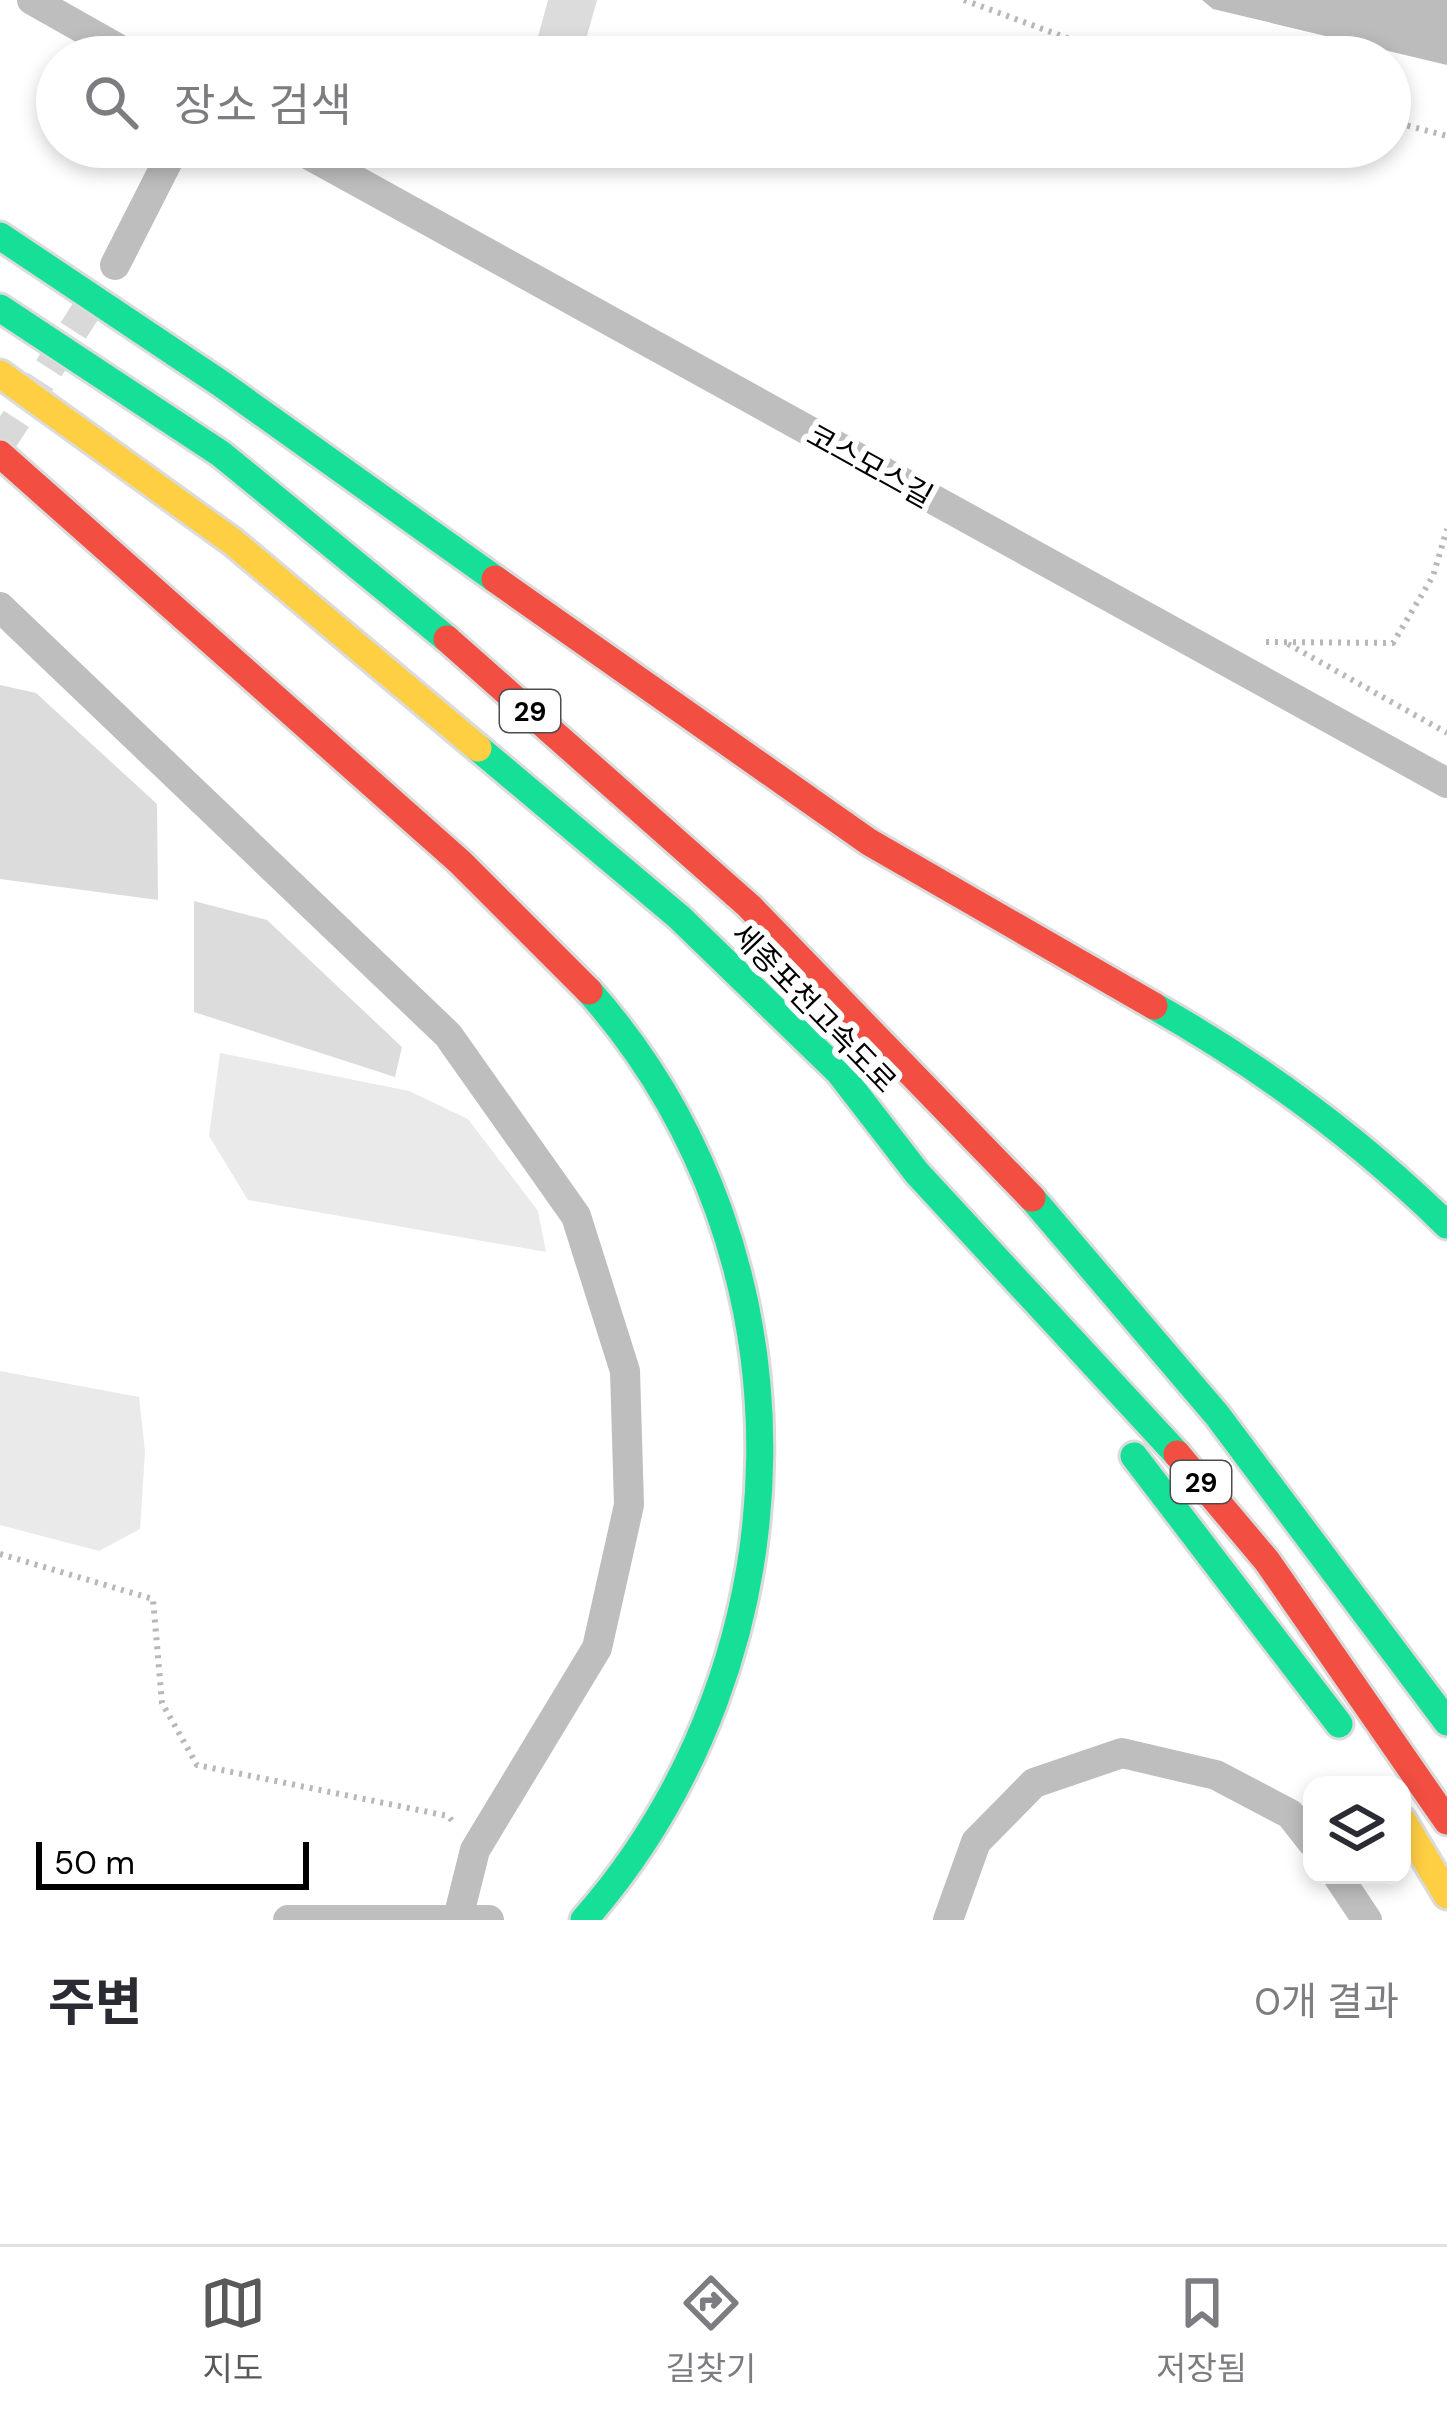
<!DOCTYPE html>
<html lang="ko">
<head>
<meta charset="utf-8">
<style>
  body { margin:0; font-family:"DM Sans","Noto Sans KR",sans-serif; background:#f2f2f3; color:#2b2b33 }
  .controls { position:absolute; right:36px; bottom:36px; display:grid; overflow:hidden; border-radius:24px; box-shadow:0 6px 18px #0003 }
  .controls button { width:108px; height:108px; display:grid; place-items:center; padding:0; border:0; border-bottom:3px solid #e1e1e2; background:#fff; color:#2b2b33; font:60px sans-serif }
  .scale { position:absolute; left:36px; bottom:30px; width:273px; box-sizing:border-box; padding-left:12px; border:6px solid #000; border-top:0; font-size:33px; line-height:42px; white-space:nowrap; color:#000; -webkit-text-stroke:9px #fff; paint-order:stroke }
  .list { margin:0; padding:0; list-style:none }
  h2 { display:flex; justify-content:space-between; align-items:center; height:156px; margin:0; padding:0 48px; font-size:51px }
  h2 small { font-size:39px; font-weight:400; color:#7c7c81 }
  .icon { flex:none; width:66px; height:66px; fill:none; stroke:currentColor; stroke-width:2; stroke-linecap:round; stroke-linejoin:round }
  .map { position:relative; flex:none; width:1447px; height:1920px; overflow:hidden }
  .search { position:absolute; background:#fff; box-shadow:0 6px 18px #0003; left:36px; right:36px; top:36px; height:132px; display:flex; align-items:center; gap:30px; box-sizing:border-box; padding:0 42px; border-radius:66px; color:#7c7c81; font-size:45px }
  .sheet { height:324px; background:#fff }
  nav { display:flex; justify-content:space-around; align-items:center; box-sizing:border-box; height:168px; border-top:3px solid #e1e1e2; background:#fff; font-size:33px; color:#7c7c81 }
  nav a { display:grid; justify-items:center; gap:6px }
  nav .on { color:#595959 }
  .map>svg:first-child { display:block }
  .green { fill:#eaeaea }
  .water { fill:#bcbcbc }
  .building { fill:#dcdcdc }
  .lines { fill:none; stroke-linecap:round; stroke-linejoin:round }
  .street-tunnel { stroke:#d9d9d9; stroke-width:30; stroke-dasharray:30 15; stroke-linecap:butt }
  .fast-casing { stroke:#dbdbdb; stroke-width:33 }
  .slow-casing { stroke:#dbdbdb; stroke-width:33 }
  .jam-casing { stroke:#dbdbdb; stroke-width:33 }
  .path { stroke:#b8b8b8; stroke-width:6; stroke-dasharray:3 6; stroke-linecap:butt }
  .street { stroke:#bebebe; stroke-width:30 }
  .fast { stroke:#16e098; stroke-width:27 }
  .slow { stroke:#ffcf43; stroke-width:27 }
  .jam { stroke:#f24e42; stroke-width:27 }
  .labels { text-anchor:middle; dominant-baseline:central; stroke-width:12; stroke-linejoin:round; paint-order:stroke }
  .shield { fill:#fff; stroke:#4c4c4c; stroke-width:3 }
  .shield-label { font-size:27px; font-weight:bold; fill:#000 }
  .street-label { font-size:30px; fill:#000; stroke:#fff }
</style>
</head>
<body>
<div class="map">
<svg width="1447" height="1920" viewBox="0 0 1447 1920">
  <rect width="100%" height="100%" fill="#fff"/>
  <path class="green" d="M220,1053l189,38 59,28 70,92 8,41 -298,-52 -39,-64z
    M0,1371l139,26 6,55 -5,77 -41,22 -99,-26z"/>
  <path class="water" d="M1202,0h245v65l-234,-56z"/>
  <path class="building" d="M548,0h49l-16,57 -48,-2z
    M0,685l36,8 121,111 1,96 -158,-21z
    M194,901l73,19 135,127 -7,30 -201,-65z"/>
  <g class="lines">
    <path class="street-tunnel" d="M0,444l102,-158"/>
    <g class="fast-casing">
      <path id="fast" d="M0,236l220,147 275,196
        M0,308l221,146 226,185
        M478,748l201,169 160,155 78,101 260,281
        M1154,1006c108,61 204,132 293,219
        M1032,1198l185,217 230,307
        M1134,1456l205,268
        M584,1920c229,-261 238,-666 5,-929"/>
    </g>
    <g class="slow-casing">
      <path id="slow" d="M0,374l233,168 245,206
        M1402,1820l45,75"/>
    </g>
    <g class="jam-casing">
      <path id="jam" d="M0,454l460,408 129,129
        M495,579l374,263 285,164
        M447,639l302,267 283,292
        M1177,1454l90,107 180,260"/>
    </g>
    <path class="path" d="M964,0l103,38 75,19
      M1390,121l57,15
      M1266,642l127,1 40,-67 14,-47
      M1288,644l159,89
      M0,1554l153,45 9,104 35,62 251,51 6,7"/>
    <path class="street" d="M32,0l101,57
      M295,147l1152,636
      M115,265l60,-118
      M0,607l448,428 128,181 49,155 4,134 -32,143 -122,202 -17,68
      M1337,1875l30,45
      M288,1920h201
      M948,1920l28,-78 58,-59 88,-30 94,22 74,39 22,28"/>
    <use href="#fast" class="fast"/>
    <use href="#slow" class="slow"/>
    <use href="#jam" class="jam"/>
  </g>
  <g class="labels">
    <g class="shield">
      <rect x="500" y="690" width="60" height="42" rx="9"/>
      <rect x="1171" y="1461" width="60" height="42" rx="9"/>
    </g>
    <g class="shield-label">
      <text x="530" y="711">29</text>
      <text x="1201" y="1482">29</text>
    </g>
    <g class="street-label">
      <text transform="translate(870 466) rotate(29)">코스모스길</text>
      <text transform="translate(814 1008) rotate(46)">세종포천고속도로</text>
    </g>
  </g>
</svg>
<div class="controls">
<button><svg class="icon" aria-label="layers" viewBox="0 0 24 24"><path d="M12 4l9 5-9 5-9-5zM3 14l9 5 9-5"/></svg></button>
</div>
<div class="scale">50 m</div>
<div class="search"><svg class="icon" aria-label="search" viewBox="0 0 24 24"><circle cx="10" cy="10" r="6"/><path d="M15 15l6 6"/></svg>장소 검색</div>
</div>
<section class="sheet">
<h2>주변<small>0개 결과</small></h2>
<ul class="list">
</ul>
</section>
<nav>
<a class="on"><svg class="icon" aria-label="map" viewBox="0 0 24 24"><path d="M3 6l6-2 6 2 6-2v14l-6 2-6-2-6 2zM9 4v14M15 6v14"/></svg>지도</a>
<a><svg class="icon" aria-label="directions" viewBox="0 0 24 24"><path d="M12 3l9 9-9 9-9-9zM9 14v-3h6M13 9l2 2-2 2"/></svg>길찾기</a>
<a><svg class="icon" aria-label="saved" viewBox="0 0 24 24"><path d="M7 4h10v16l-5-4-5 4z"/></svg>저장됨</a>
</nav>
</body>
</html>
